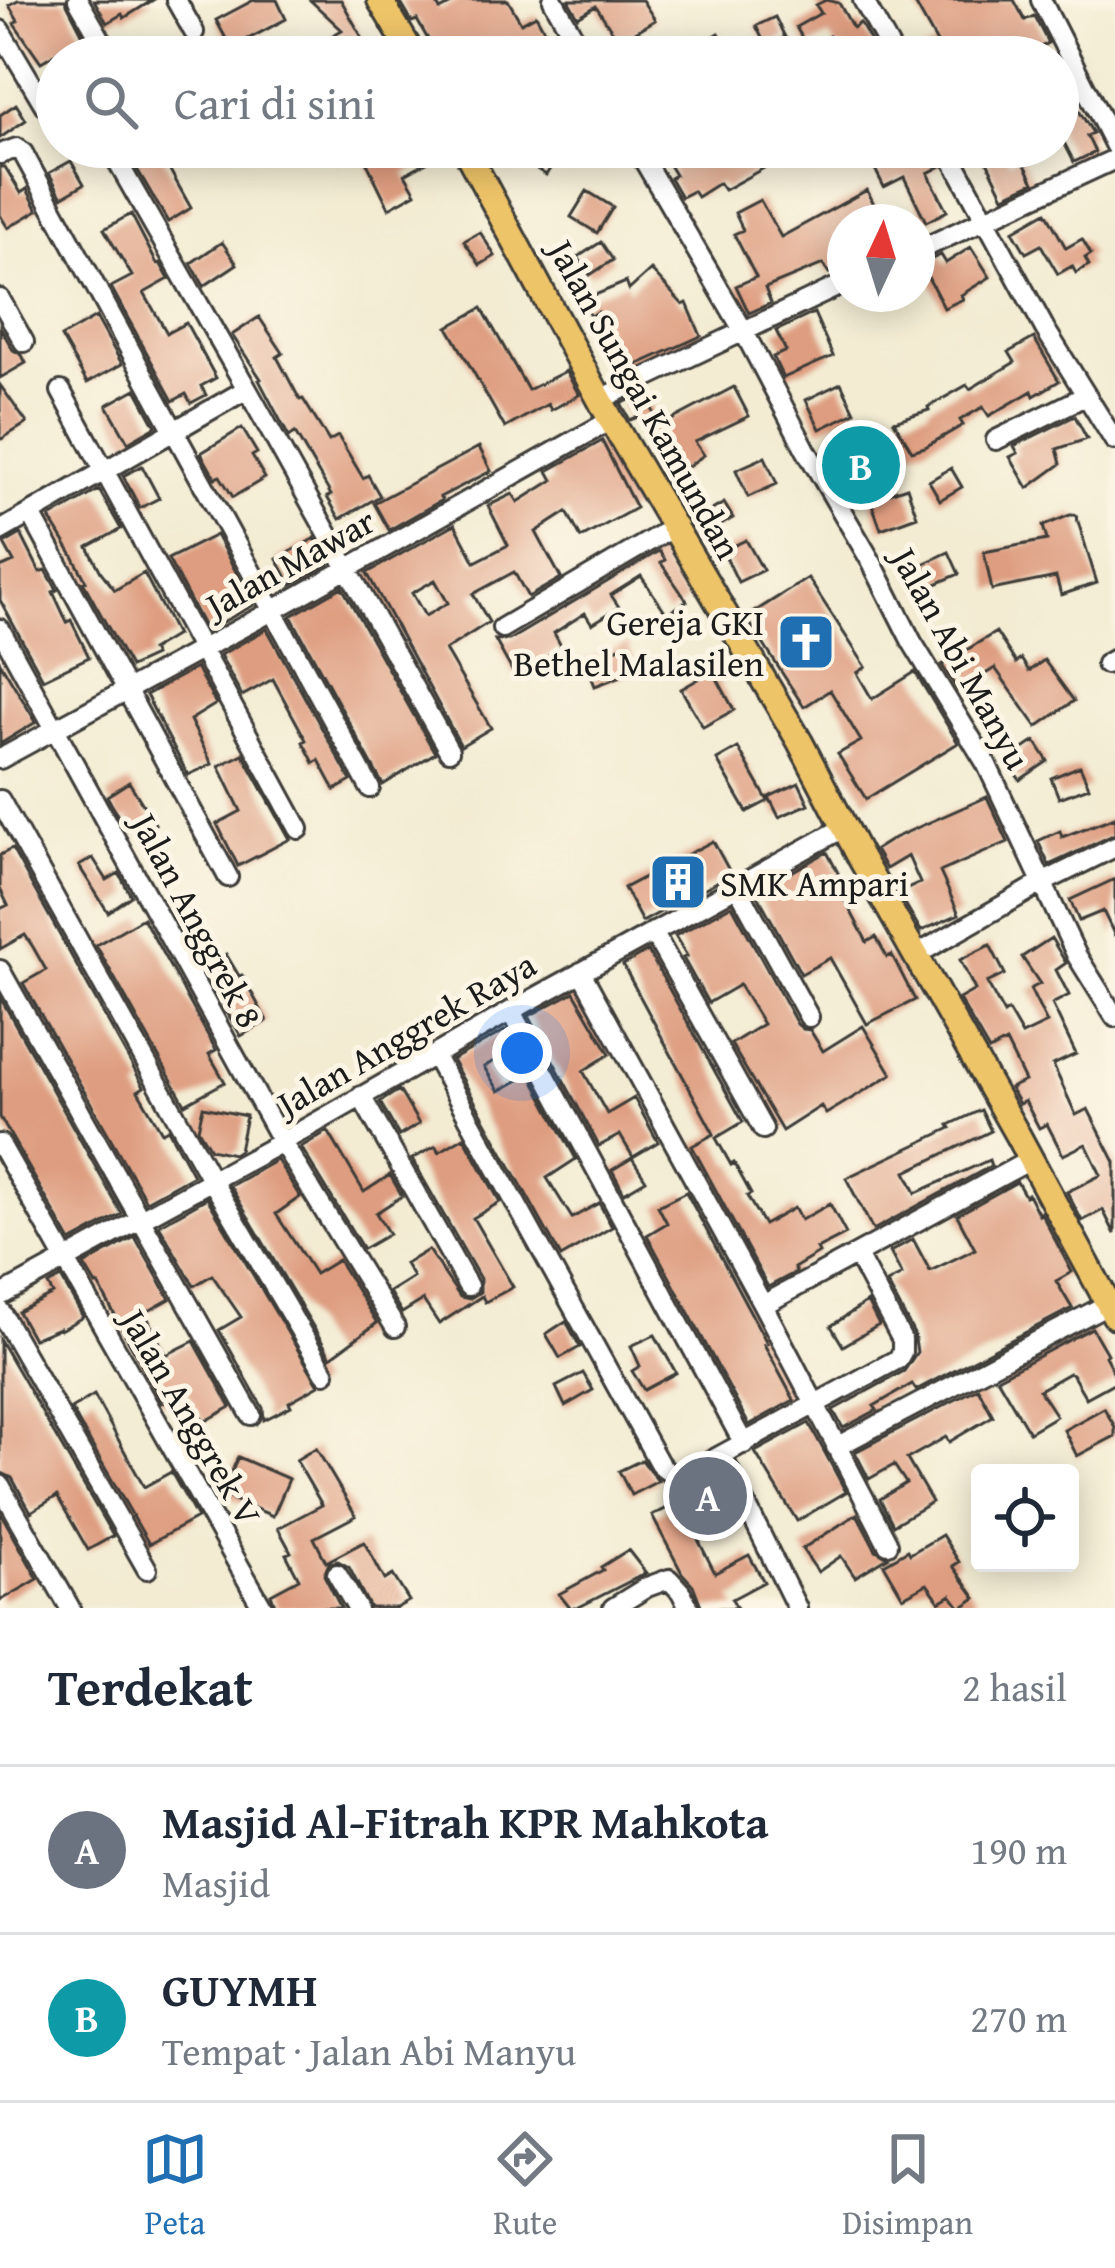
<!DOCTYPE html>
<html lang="id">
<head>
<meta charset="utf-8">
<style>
  body { margin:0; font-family:"Gentium Book Plus",serif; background:#f6f6f7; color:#1f2937 }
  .controls { position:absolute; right:36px; bottom:36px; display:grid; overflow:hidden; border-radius:12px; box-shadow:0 6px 30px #0003 }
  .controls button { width:108px; height:108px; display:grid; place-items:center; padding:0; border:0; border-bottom:3px solid #e0e1e3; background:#fff; color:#1f2937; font:60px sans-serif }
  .compass { position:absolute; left:827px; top:204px; width:108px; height:108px; border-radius:50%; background:#fff; box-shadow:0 6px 30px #0003; rotate:4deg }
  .you { position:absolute; left:522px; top:1053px; width:42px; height:42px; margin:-30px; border:9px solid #fff; border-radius:50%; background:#1a73e8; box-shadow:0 0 0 18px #1a73e833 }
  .badge { display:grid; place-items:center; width:78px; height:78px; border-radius:50%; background:#1f6fb2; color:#fff; font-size:39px; font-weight:700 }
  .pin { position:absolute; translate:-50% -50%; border:6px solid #fff; box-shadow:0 3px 12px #0006 }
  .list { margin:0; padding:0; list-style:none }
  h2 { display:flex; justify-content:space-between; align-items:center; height:156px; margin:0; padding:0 48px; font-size:51px }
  h2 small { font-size:39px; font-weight:400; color:#747a83 }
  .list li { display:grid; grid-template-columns:78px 1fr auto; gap:36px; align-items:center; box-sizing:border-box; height:168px; padding:0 48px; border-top:3px solid #e0e1e3 }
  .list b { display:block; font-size:45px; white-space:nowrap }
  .list p { margin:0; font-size:39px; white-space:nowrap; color:#747a83 }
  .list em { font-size:39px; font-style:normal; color:#747a83 }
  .icon { flex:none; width:66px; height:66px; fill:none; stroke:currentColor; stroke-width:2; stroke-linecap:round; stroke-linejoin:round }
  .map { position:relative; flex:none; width:1115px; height:1608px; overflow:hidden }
  .search { position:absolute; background:#fff; box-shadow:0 6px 30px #0003; left:36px; right:36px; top:36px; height:132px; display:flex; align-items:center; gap:30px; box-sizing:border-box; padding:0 42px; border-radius:66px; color:#747a83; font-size:45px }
  .sheet { height:492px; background:#fff }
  nav { display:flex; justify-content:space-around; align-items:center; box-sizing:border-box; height:168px; border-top:3px solid #e0e1e3; background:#fff; font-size:33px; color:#747a83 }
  nav a { display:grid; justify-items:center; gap:6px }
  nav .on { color:#1f6fb2 }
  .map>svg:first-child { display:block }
  .building { fill:#de9d80; fill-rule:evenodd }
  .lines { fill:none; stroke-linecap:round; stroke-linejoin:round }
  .minor-casing { stroke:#3c3b37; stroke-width:24 }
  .major-casing { stroke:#3c3b37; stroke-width:30 }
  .minor { stroke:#fff; stroke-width:18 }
  .major { stroke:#eec469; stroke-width:24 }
  .labels { text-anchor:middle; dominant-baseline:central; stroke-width:10; stroke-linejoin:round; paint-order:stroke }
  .street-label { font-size:36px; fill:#1c1c1c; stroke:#fcf5e5 }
  .poi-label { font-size:36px; fill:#1c1c1c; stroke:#fcf5e5; text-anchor:end }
</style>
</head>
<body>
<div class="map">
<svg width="1115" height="1608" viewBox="0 0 1115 1608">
  <rect width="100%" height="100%" fill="#fcf5e5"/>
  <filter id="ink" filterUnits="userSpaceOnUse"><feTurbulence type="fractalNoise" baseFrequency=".00833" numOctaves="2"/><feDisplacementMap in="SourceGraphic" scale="24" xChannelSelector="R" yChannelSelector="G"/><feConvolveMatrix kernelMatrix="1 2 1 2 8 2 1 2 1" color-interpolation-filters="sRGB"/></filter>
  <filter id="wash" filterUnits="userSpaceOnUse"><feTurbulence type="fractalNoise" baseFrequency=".004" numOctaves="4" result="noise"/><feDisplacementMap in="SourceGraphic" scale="48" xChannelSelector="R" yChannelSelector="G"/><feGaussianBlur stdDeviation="2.7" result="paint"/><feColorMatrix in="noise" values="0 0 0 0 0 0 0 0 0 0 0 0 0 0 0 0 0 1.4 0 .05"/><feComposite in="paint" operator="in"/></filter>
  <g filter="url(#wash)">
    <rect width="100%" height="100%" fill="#f3ecd3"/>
    <g id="blocks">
      <path class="building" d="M18,0h47l19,37 -43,25 -27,-39 4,-3 -9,-15z
        M94,0h59l-29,18 -2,-4 -15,9z
        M254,0h23l9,19 -55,29 -15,-28z
        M310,0h31l32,57h-55l-6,-10 30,-17z
        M399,0h36l5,10 19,-10h49l13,23 15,-8 23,42h-121l-21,-37 -5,2z
        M568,0h74l13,20 -36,22 -23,-36 -18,11z
        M826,0l13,3 14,25 7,-5 14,24 -16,10h-16l-13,-21 -21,12 -12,-21 25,-14 -5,-8z
        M913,0h101l11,20 9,-4 14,27 -26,14h-39l-5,-8 -13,8h-52l24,-14z
        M775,17l10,20 -19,9 -10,-20z
        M719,33l14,24h-28l-7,-11z
        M1058,78l35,55 -6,3 8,16 -21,10 -16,-31z
        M16,104l10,16 -26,18v-23z
        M149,147h8l34,61 -23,14 -38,-65z
        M378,147h70v3l-43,24 11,19 -27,15 -26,-53z
        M502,147h62l-18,28z
        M658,147h95l11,21 -40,22 -5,-7 -22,14 -4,-6 -12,6 -11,-19 5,-3z
        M864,147h20l5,11 4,-2 3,7 30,-16h6l9,19 -13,7 19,38 -21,11 -22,-45 -20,10z
        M980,147h21l8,15 11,-7 14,27 -30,14z
        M71,161l13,23 -22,13 -13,-24z
        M0,167h5l16,26 6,-4 11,21 -30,18 -8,-13z
        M867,190l16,32h-38v42l-16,9 -6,-9 -58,24 6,15 -22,10 -13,-27 20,-9 -22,-43 9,-4 -8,-17 25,-13 21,37z
        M587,191l26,16 -16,26 -26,-16z
        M1046,212l20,36 16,-9 9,15 -6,4 4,7 -13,8 -4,-7 -14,8 -17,-29 -15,8 -13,-22z
        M131,214l26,50 3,-1 9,16 -25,14 23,40 19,-10 30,55 -15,8 5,9 -15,8 -5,-9 -13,7 -62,-114 21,-11 -28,-47z
        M480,232l15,24 -15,9 -16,-24z
        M222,242l15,22 -33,22 -13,-23z
        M601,242l12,18 -23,15 -12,-18z
        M971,247l19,30 -29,18 2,4 -19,9 -23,-44 20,-9 5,8z
        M651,270l32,35 4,-2 14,33 -80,36 -16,-34 3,-2 -10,-24 -8,4 -7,-16 43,-18 3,8z
        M482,308l46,82 38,-19 13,24 -28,15 -3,-6 -43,24 -57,-101z
        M814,313l19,43 -50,22 -10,-21 13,-6 -10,-20z
        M96,317l26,47 -35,19 -26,-46z
        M259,317l24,36 -6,4 23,43 3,-1 26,42 9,-5 25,42 5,-3 12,21 -40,23 -13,-22 4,-2 -36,-62 -6,4 -30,-57 2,-1 -29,-44z
        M0,327l13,23 9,5 4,8 -26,15z
        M1034,338l25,43 -25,15 -2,-5 -43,25 -6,-9 -23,13 3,5 -38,22 -13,4 -18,-30 35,-11 -1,-3 39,-22 3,4 45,-27 -6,-10z
        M841,383l14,29 -35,17 -14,-29z
        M0,385l27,38 -27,17z
        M734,387l15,29 -54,26 9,13 -29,20 9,17 -9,5 -14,-24 9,-5 -30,-52 -10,4 -9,-16 24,-11 15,33z
        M136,389l20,37 -28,16 -21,-37z
        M1075,416l12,23 -30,10 4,15 -33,24 -18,-31 8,-4 -4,-7z
        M242,428l15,25 -5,3 13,22 -32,19 -13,-21 -5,2 -14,-25z
        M890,440l6,16 -19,7 6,32 24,-8 10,29 -36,13 -18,-50 -12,1 -13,-27z
        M602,441l34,67 -55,30 -14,-26 -31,20 25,46 -33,19 -14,-25 -41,22 16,28 -44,28 46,78 -30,18 -94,-173 88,-49 20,38 33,-17 -20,-39 25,-12 5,8 35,-22 -5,-9zM435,580l13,23 -23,13 -13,-23z
        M479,447l12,24 -51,26 2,3 -53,30 -15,-27z
        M765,457l12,27 -29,13 -12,-27z
        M142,466l17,32 -19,10 -17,-32z
        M951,468l11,19 -22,13 -11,-19z
        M99,490l22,39 -33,18 13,25 14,18 29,-17 32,62 -25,15 3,6 -24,11 -47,-85 3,-1 -13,-25 -23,-38z
        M724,503l9,15 -26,15 -9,-15z
        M1070,515h6l21,68 -36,12 -5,-18 -64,13 -8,-38 63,-12 -4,-14z
        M21,534l19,38 6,-2 11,20 -4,2 14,30 4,-2 18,37 -46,22 -43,-79v-32l14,-6 -10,-18z
        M216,535l38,70 -48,26 -38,-72z
        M315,538l14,26 -38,21 -14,-26z
        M746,540l17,30 -25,12 -15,-31z
        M659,551l6,9 -4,3 26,38 -20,13 -26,-38 -30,19 8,12 -27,17 -7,-11 -31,20 8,15 -47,28 -20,-36h14z
        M949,552l10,22 -37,16 -10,-21z
        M808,578l58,89 -9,6 15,26 43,-27 43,71 -92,56 -28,-45 23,-13 -31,-51 -26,17 -58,-90z
        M342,587l93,166 -52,32 -92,-169z
        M267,629l84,152 -16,9 -16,-30 -5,3 -11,-21 3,-2 -33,-61 -31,17 -22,-41z
        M996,632l20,31 5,-4 8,12 15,-11 30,41 -37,26 -42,-59 -37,23 -16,-26z
        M628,644l9,26 -42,16 -10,-26z
        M0,662l36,60 -36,22z
        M196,668l20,36 -26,16 22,44 -24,11 -42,-80z
        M713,671l21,39 -31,17 -22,-38z
        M1035,741l13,20 -28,19 -14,-19z
        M738,748l30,53 -21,11 -30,-52z
        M243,754l47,85 -52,27 -21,-42 24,-13 -22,-45z
        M1080,766l9,21 -30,11 -8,-20z
        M129,782l26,42 -18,10 -9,-16 -7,4 -14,-26z
        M799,783l10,21 -30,13 -10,-20z
        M987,797l21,45 -68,30 19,42 -38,17 -22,-38 21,-10 -12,-27 -22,13 -11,-19 19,-12z
        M1115,817v17l-66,31 -11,-24 22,-10 2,6z
        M713,841l18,33 -89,48 -18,-34z
        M12,849l132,238 -6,4 24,41 6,-3 25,46 -47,26 -123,-218 23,-13 -13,-23 -8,-12 -25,14v-40l8,-4 -8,-16v-34z
        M827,852l19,36 -6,3 27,51 9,-5 11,20 5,-2 23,45 -48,24 -37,-66 -29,16 -45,-82z
        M93,858l14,22 12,-7 12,23 -23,16 -29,-46z
        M1115,879v57l-12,-25 -24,10 -9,-21z
        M732,905l65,119 6,5 7,1 13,21 40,-25 29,48 -66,40 -5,-8 -39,25 -51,-87 32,-20 -24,-39 -31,18 -25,-45 4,-2 -12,-20z
        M143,918l73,132 -7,4 16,28 -40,22 -89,-159z
        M1051,938l15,25 -10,7 13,25 -17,9 24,50 -23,11 23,50 12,-6 27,53v72l-12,-24 -21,11 -15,-29 34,-17 -15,-31 -23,11 -16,-31 -8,4 -14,-27 -6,3 -9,-16 15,-7 -19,-39 -17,9 -30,-52 16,-9 -15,-30 30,-15 15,29 -18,9 17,31 4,-3 14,24 25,-12 -17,-34 10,-5 -18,-27z
        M648,951l95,171 -27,16 15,27 3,-2 17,31 -4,2 17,29 30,-17 7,12 29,-16 16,30 -29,15 2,4 -25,15 2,4 -28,15 -76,-141 22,-12 -91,-169z
        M226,954l13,22 3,-1 25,46 -26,15 -27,-46 8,-5 -13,-21z
        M574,992l36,62 -27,17 24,43 27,-16 24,44 -25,15 -13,-22 -21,11 -70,-130z
        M0,997l122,217 -51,28 -71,-125z
        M506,1030l9,18 -31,19 15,24 31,-17 46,85 -29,19 25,40 27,-15 13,24 -51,30 -109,-197z
        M399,1090l20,34 -20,12 -19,-34z
        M203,1107l43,9 -7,34 -6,4 -23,-5 -12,-20z
        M981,1110l10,21 -85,41 10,21 73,-33 2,6 -118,64 -27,-52 105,-50 -2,-3z
        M328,1131l36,61 26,-17 12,21 -26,17 13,21 -26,15 -62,-102z
        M464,1137l36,65 -27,16 40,69 -28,15 -3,-6 -43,28 -16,-24 -21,13 -13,-21 24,-15 -8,-13 23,-14 32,47 9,2 11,-7v-13l-68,-120 24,-13 3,6z
        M632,1158l14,22 -22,13 -12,-23z
        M277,1160l23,37 -24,17 39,60 23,-14 39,63 -46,34 -101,-171z
        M1017,1182l8,14 3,-2 11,21 2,-2 31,59 -16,9 16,27 -156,82 -4,-6 -38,22 3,4 -34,18 -10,-18 71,-39 13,-19 -3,-18 -27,-51 15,-8 -12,-23 23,-13 17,32 45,-22 -18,-34z
        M686,1192l81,151 -3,1 30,56 -45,25 -102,-190 20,-12 -9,-17z
        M207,1198l112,187 -30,17 2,4 -27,14 -1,-12 -44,-78 22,-13 -29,-42 -18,11 -35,-61z
        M135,1237l35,62 -25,14 21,42 28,-14 37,66 -27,15 -18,-32 -24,13 -64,-119 -2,1 -12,-20z
        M61,1278l22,39 -23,13 -1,-2 -26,11 -15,-27 35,-18 -5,-9z
        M867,1302l12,23 -36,21 -12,-20z
        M566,1321l14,26 -20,11 -14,-24z
        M1092,1328l15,26 -2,2 10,19v7l-29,16 -14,-24 -3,-1 -30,17 17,26 -27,16 -32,-54z
        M655,1335l21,38 -32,17 -12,-19 8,-5 -9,-20z
        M0,1340l113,196 -25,14 -31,-54 -26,16 -19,-34 -12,-6z
        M583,1373l10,17 -28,16 -9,-19z
        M978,1388l15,28 -44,26 -3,-5 -39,22 25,43 -39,23 -13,-26 26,-16 -12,-18 -25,14 -14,-27z
        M94,1395l50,92 27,-15 26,46 -48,26 -78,-135z
        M1104,1408l11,19v9l-38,20 -13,-26z
        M809,1423l37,69 -49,29 -42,-69z
        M316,1448l40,68 -42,22 12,24 38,-20 21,38 8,-5 16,26 -13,7h-26l-21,-41 -11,-6 -9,2 -5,12 17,33h-65l-5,-14 28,-15 -13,-25 5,-2 -13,-24 44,-23 -26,-45z
        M238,1457l51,22 -16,37 -51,-21z
        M642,1460l16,21 -27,14 -12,-24z
        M713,1475l5,3 10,20 -14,24 -32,-18 12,-20z
        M679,1502l36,71 34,-18 15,27 -32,17 5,9h-35l-9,-23 -11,-12 -30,-57z
        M0,1512l38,67 -38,22z
        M857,1514l19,36 12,7 -33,20 -14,-21 -23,16 -16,-23z
        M942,1535l17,27 -6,4 23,32 -15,10 -10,-13 -11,7 -13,-18 -24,13 -19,-33 24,-14 2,4z
        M628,1550l18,23 -69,35h-7l-11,-14 44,-24 -2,-3z"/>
    </g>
  </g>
  <g filter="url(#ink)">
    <use href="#blocks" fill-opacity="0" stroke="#3c3b37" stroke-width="3"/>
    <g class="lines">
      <g class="minor-casing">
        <path id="minor" d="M78,0l33,57
          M176,0l18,32
          M553,0l32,57
          M863,0l32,57
          M1041,0l74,146
          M0,30l45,76 6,3 6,-3
          M109,147l138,242
          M636,147l107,183 63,120 66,113 40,79 74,121 91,193 38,61
          M946,147l99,182 69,111
          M0,154l17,-6 6,5 151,278 73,-42 202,362
          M917,251l198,-92
          M0,299l24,43
          M61,391l238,438
          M601,399l244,-116
          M996,440l89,-44
          M31,514l197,363
          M0,531l174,-100 196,357
          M502,628l173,-102
          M0,629l282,513 113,185
          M1106,664l9,-5
          M0,759l274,-149 337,-190
          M0,800l211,379 114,194
          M737,886l72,131
          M653,932l110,197
          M916,955l126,-72 73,-36
          M0,970l251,445
          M581,972l182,333 125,239
          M511,1011l233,433
          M434,1055l225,408c11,14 19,13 35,7l204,-111 4,-7v-12l-45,-85
          M361,1096l107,190
          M0,1144l263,464
          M0,1296l282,-154 229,-131 334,-184
          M763,1305l267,-145
          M0,1311l147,258
          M836,1447l272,-143
          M722,1456l75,152
          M0,1485l70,123
          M337,1574l20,34
          M613,1608l34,-21 22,-8 12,13 8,16"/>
      </g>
      <g class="major-casing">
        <path id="major" d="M380,0l34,57
          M464,147l147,273 189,322 60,115 158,279 97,180"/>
      </g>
      <use href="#minor" class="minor"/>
      <use href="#major" class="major"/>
    </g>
  </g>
  <defs>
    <g id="church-square" transform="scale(3)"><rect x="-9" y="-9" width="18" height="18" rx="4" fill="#1f6fb2" stroke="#fcf5e5"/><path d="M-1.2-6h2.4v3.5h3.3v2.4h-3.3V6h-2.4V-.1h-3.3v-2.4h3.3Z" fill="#fff"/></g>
    <g id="building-square" transform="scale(3)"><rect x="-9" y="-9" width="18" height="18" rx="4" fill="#1f6fb2" stroke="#fcf5e5"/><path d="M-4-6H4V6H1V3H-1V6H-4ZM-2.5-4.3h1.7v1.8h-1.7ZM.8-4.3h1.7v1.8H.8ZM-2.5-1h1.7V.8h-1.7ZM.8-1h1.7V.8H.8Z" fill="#fff"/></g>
  </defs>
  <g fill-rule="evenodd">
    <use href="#church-square" x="806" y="642"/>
    <use href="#building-square" x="678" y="882"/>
  </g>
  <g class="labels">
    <g class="street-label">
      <text transform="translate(646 399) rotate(61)">Jalan Sungai Kamundan</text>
      <text transform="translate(290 562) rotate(-29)">Jalan Mawar</text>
      <text transform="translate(962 658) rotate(61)">Jalan Abi Manyu</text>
      <text transform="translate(198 920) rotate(62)">Jalan Anggrek 8</text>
      <text transform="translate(406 1033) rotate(-30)">Jalan Anggrek Raya</text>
      <text transform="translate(192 1417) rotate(60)">Jalan Anggrek V</text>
    </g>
    <g class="poi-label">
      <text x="764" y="621">Gereja GKI<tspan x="764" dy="41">Bethel Malasilen</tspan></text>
      <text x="720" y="882" text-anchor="start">SMK Ampari</text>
    </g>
  </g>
</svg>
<div class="controls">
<button><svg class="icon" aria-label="locate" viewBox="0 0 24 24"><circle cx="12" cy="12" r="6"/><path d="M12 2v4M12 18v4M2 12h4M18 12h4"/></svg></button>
</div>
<svg class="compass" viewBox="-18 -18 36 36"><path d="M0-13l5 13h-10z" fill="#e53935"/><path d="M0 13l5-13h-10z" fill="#747a83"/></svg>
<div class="you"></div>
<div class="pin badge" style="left:708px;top:1496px;background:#6b7280">A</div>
<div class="pin badge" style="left:861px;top:465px;background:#0f9aa8">B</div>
<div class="search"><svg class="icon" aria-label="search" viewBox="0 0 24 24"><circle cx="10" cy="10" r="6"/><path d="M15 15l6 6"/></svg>Cari di sini</div>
</div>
<section class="sheet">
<h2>Terdekat<small>2 hasil</small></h2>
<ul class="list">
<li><span class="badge" style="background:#6b7280">A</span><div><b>Masjid Al-Fitrah KPR Mahkota</b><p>Masjid</p></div><em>190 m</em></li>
<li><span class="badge" style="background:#0f9aa8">B</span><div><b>GUYMH</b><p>Tempat · Jalan Abi Manyu</p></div><em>270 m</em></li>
</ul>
</section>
<nav>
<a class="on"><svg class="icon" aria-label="map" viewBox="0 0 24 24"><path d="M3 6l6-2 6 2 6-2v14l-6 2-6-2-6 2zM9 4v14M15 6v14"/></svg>Peta</a>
<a><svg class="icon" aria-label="directions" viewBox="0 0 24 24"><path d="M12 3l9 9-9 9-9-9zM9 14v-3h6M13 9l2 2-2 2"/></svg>Rute</a>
<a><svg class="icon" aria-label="saved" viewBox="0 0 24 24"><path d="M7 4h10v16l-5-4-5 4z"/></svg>Disimpan</a>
</nav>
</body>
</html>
